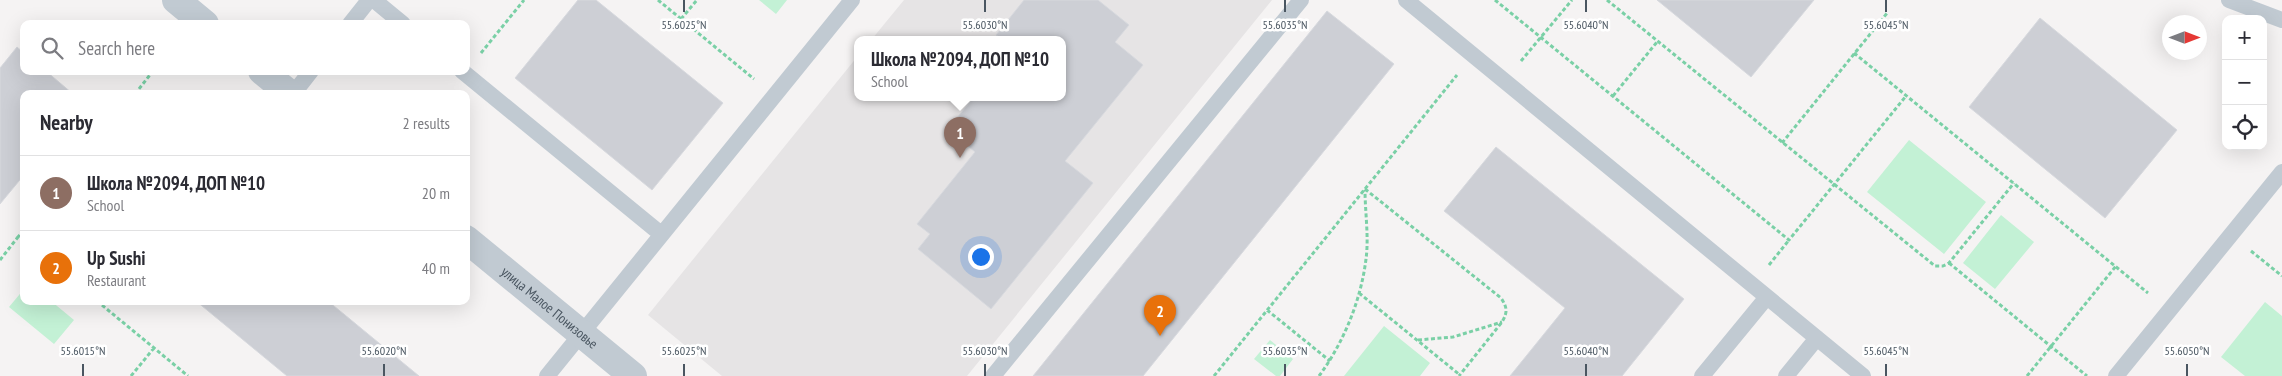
<!DOCTYPE html>
<html lang="en">
<head>
<meta charset="utf-8">
<style>
  body { margin:0; font-family:"PT Sans Narrow",sans-serif; background:#f2f2f3; color:#2b2b33 }
  .controls { position:absolute; right:15px; top:15px; display:grid; overflow:hidden; border-radius:10px; box-shadow:0 5px 20px #0002 }
  .controls button { width:45px; height:45px; display:grid; place-items:center; padding:0; border:0; border-bottom:1px solid #e1e1e2; background:#fff; color:#2b2b33; font:25px sans-serif }
  .compass { position:absolute; left:2162px; top:15px; width:45px; height:45px; border-radius:50%; background:#fff; box-shadow:0 5px 20px #0002; rotate:90deg }
  .you { position:absolute; left:980px; top:256px; width:18px; height:18px; margin:-12px; border:4px solid #fff; border-radius:50%; background:#1a73e8; box-shadow:0 0 0 8px #1a73e833 }
  .badge { display:grid; place-items:center; width:32px; height:32px; border-radius:50%; background:#d93025; color:#fff; font-size:16px; font-weight:700 }
  .pin { position:absolute; translate:-50% -41px; filter:drop-shadow(0 1px 2px #0008) }
  .pin::after { content:''; position:absolute; top:26px; width:18px; height:15px; background:inherit; clip-path:polygon(0 0,100% 0,50% 100%) }
  .popup { position:absolute; left:854px; top:36px; width:212px; height:65px; box-sizing:border-box; display:grid; place-content:center; border-radius:10px; background:#fff; filter:drop-shadow(0 1px 4px #0005); font-size:16px; white-space:nowrap; color:#7c7c81 }
  .popup b { font-size:19px; color:#2b2b33 }
  .popup::after { content:''; position:absolute; left:50%; top:100%; margin-left:-10px; border:10px solid transparent; border-top-color:#fff }
  .list { margin:0; padding:0; list-style:none }
  h2 { display:flex; justify-content:space-between; align-items:center; height:65px; margin:0; padding:0 20px; font-size:21px }
  h2 small { font-size:16px; font-weight:400; color:#7c7c81 }
  .list li { display:grid; grid-template-columns:32px 1fr auto; gap:15px; align-items:center; box-sizing:border-box; height:75px; padding:0 20px; border-top:1px solid #e1e1e2 }
  .list b { display:block; font-size:19px; white-space:nowrap }
  .list p { margin:0; font-size:16px; white-space:nowrap; color:#7c7c81 }
  .list em { font-size:16px; font-style:normal; color:#7c7c81 }
  .icon { flex:none; width:28px; height:28px; fill:none; stroke:currentColor; stroke-width:2; stroke-linecap:round; stroke-linejoin:round }
  .map { position:relative; flex:none; width:2282px; height:376px; overflow:hidden }
  .search { position:absolute; background:#fff; box-shadow:0 5px 20px #0002; left:20px; top:20px; width:450px; height:55px; display:flex; align-items:center; gap:12px; box-sizing:border-box; padding:0 18px; border-radius:10px; color:#7c7c81; font-size:19px }
  .panel { position:absolute; background:#fff; box-shadow:0 5px 20px #0002; left:20px; top:90px; width:450px; height:215px; border-radius:10px }
  .map>svg:first-child { display:block }
  .education { fill:#e6e4e5 }
  .green { fill:#c3f1d5 }
  .building { fill:#cdcfd5; stroke:#d7d9de }
  .lines { fill:none; stroke-linecap:round; stroke-linejoin:round }
  .path { stroke:#7ad0a6; stroke-width:3; stroke-dasharray:4 2.5; stroke-linecap:butt }
  .lane { stroke:#c1cad2; stroke-width:16 }
  .street { stroke:#c1cad2; stroke-width:28 }
  .ticks { fill:none; stroke:#4a5661; stroke-width:2 }
  .labels { text-anchor:middle; dominant-baseline:central; stroke-width:5; stroke-linejoin:round; paint-order:stroke }
  .street-label { font-size:14px; fill:#4a5661; stroke:#fff }
  .ticks-label { font-size:12px; text-anchor:middle; fill:#4a5661; stroke:#fff; stroke-width:5; stroke-linejoin:round; paint-order:stroke }
</style>
</head>
<body>
<div class="map">
<svg width="2282" height="376" viewBox="0 0 2282 376">
  <rect width="100%" height="100%" fill="#f5f3f3"/>
  <path class="education" d="M904,0h368l-305,376h-245l-74,-61 209,-258 1,40h204v-58h-190z"/>
  <path class="green" d="M759,0h28l-11,14z
    M1909,140l77,62 -42,52 -77,-62z
    M2001,215l33,27 -39,47 -32,-26z
    M24,289v12h27l23,19 -20,24 -45,-37z
    M2265,302l17,14v60h-37l-24,-19z
    M1384,326l46,37 -10,13h-76z
    M1270,340l23,19 -13,17h-4l-22,-17z"/>
  <path class="building" d="M578,0h18l127,103 -71,87 -137,-112z
    M1024,0h74l31,25 -14,17 28,23 -78,96 28,22 -102,126 -73,-60 12,-15 -13,-10 58,-72 -27,-23 26,-32h88v-58h-60l-6,-4z
    M1657,0h157l-63,77z
    M1327,11l67,53 -251,312h-110z
    M2040,18l137,112 -72,88 -136,-111z
    M17,47l7,6v18h22l27,23h-49v81l-24,29v-136z
    M1496,147l188,152 -62,77h-112l55,-68 -121,-97z
    M196,301h132l91,75h-132z"/>
  <g class="lines">
    <path class="path" d="M658,0l96,79
      M1495,0l294,240 117,-144
      M1607,0l328,266h8l6,-3 65,-80
      M681,19l16,-19
      M481,53l43,-53
      M1854,53l294,240
      M1521,61l51,-61
      M135,94l18,-23
      M1613,96l44,-54
      M1782,143l106,-131
      M1365,189l136,109c6,9 7,14 1,24l-43,54
      M24,230l-6,7 6,5
      M2251,251l31,25
      M0,260l18,-23
      M1949,263l138,113
      M1769,265l20,-25
      M1359,293l101,82
      M97,301l91,75
      M1267,310l63,51
      M1418,340l35,-3 49,-15
      M131,376l23,-28
      M1214,376l243,-301
      M1319,376c25,-34 42,-76 47,-117 3,-22 -1,-47 -1,-69
      M2027,376l89,-110"/>
    <path class="lane" d="M374,0l29,24
      M1406,0l457,376
      M2229,0l53,20
      M350,24l19,-24
      M462,71l199,163
      M293,94l18,-23
      M547,376l305,-376
      M993,376l308,-376
      M1702,376l65,-79
      M1786,376l31,-38
      M2116,376l166,-204"/>
    <g class="street">
      <path d="M176,0l29,24"/>
      <path d="M262,71l28,23"/>
      <path id="s1" d="M466,239l167,137"/>
    </g>
  </g>
  <path class="ticks" d="M684,0v12M985,0v12M1285,0v12M1586,0v12M1886,0v12M83,364v12M384,364v12M684,364v12M985,364v12M1285,364v12M1586,364v12M1886,364v12M2187,364v12"/>
  <g class="labels">
    <g class="street-label">
      <text stroke="none"><textPath href="#s1" startOffset="108">улица Малое Понизовье</textPath></text>
    </g>
  </g>
  <g class="ticks-label">
    <text x="684" y="29">55.6025°N</text>
    <text x="985" y="29">55.6030°N</text>
    <text x="1285" y="29">55.6035°N</text>
    <text x="1586" y="29">55.6040°N</text>
    <text x="1886" y="29">55.6045°N</text>
    <text x="83" y="355">55.6015°N</text>
    <text x="384" y="355">55.6020°N</text>
    <text x="684" y="355">55.6025°N</text>
    <text x="985" y="355">55.6030°N</text>
    <text x="1285" y="355">55.6035°N</text>
    <text x="1586" y="355">55.6040°N</text>
    <text x="1886" y="355">55.6045°N</text>
    <text x="2187" y="355">55.6050°N</text>
  </g>
</svg>
<div class="controls">
<button>+</button>
<button>−</button>
<button><svg class="icon" aria-label="locate" viewBox="0 0 24 24"><circle cx="12" cy="12" r="6"/><path d="M12 2v4M12 18v4M2 12h4M18 12h4"/></svg></button>
</div>
<svg class="compass" viewBox="-18 -18 36 36"><path d="M0-13l5 13h-10z" fill="#e53935"/><path d="M0 13l5-13h-10z" fill="#7c7c81"/></svg>
<div class="you"></div>
<div class="pin badge" style="left:960px;top:158px;background:#8d6e63">1</div>
<div class="popup"><b>Школа №2094, ДОП №10</b>School</div>
<div class="pin badge" style="left:1160px;top:336px;background:#e8710a">2</div>
<div class="search"><svg class="icon" aria-label="search" viewBox="0 0 24 24"><circle cx="10" cy="10" r="6"/><path d="M15 15l6 6"/></svg>Search here</div>
<section class="panel">
<h2>Nearby<small>2 results</small></h2>
<ul class="list">
<li><span class="badge" style="background:#8d6e63">1</span><div><b>Школа №2094, ДОП №10</b><p>School</p></div><em>20 m</em></li>
<li><span class="badge" style="background:#e8710a">2</span><div><b>Up Sushi</b><p>Restaurant</p></div><em>40 m</em></li>
</ul>
</section>
</div>
</body>
</html>
